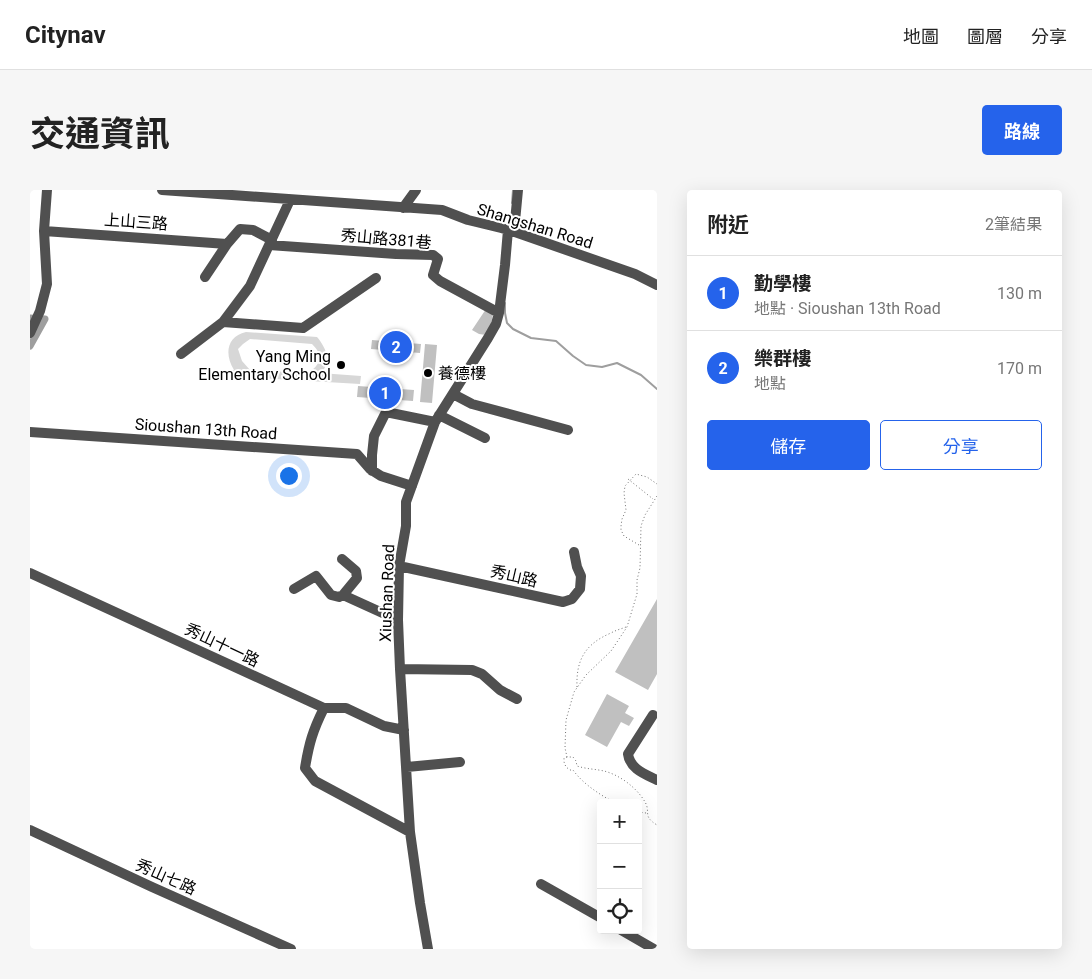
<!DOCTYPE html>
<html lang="zh-TW">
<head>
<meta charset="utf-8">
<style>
  body { margin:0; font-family:Roboto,"Noto Sans TC",sans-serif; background:#f6f6f6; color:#222 }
  .controls { position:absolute; right:15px; bottom:15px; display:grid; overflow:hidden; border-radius:5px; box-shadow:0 5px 20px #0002 }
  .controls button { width:45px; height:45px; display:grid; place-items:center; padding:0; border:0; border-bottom:1px solid #e0e0e0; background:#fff; color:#222; font:25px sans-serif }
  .you { position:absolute; left:258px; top:285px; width:18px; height:18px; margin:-12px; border:4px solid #fff; border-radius:50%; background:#1a73e8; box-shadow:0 0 0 8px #1a73e833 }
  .badge { display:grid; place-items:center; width:32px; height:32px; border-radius:50%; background:#2563eb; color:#fff; font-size:16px; font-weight:700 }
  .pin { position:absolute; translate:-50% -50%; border:2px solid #fff; box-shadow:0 1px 5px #0006 }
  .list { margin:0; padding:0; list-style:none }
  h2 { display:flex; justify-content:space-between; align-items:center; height:65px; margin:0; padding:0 20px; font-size:21px }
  h2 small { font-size:16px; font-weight:400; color:#767676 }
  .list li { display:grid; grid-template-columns:32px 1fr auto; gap:15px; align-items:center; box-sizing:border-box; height:75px; padding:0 20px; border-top:1px solid #e0e0e0 }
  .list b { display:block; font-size:19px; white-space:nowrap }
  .list p { margin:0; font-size:16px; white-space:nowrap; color:#767676 }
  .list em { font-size:16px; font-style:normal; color:#767676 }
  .actions { display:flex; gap:10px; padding:15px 20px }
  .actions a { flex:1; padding:11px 0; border:1px solid #2563eb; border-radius:5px; text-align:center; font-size:18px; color:#2563eb }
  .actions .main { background:#2563eb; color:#fff }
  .icon { flex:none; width:28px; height:28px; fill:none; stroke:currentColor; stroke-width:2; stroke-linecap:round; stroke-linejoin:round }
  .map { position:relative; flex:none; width:627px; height:759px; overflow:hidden; border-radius:5px }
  header { display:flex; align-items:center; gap:30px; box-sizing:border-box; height:70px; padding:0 25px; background:#fff; border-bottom:1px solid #e0e0e0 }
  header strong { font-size:24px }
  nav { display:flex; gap:28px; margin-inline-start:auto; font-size:18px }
  .intro { display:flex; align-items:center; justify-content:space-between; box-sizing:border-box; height:120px; padding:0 30px }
  h1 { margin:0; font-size:35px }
  .button { padding:12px 22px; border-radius:5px; background:#2563eb; color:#fff; font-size:18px; font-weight:700 }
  main { display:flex; gap:30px; padding:0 30px }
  aside { flex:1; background:#fff; border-radius:5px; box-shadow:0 5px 20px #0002 }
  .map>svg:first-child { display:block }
  .green { fill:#d7d7d7; fill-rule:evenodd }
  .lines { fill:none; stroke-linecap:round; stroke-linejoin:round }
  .stream { stroke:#9e9e9e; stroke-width:2 }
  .canal { stroke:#9e9e9e; stroke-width:7 }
  .building { fill:#c0c0c0 }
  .path { stroke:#727272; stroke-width:1; stroke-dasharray:1 2.5; stroke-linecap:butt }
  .minor { stroke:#505050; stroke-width:10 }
  .poi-dot { fill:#000; stroke:#fff; stroke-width:2 }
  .labels { text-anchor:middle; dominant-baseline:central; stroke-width:4; stroke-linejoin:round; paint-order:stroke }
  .street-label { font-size:16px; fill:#000; stroke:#fff }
  .poi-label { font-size:16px; fill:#000; stroke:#fff; text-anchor:end }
</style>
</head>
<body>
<header>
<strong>Citynav</strong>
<nav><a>地圖</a><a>圖層</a><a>分享</a></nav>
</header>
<div class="intro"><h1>交通資訊</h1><a class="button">路線</a></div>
<main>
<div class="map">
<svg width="627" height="759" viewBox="0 0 627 759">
  <rect width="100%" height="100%" fill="#fff"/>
  <path class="green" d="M216,142l71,5c6,7 14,20 8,30 -1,3 -3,4 -5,6l41,3 -1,8 -136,-8 1,-6h9c-10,-16 -7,-34 12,-38zM220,149l62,5c12,12 9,19 -3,29l-59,-3 -8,-9 -4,-12 5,-5z"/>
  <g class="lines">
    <path class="stream" d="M482,13l1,-13
      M475,113v10l2,10 6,6 18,9 25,3 17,15 13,9 16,2 15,-4 24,12 16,14"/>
    <path class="canal" d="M0,128l15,1 -15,27"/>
  </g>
  <path class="building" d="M456,119l7,4 -2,12 -5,10 -7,-1 -7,-4z
    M342,150l49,4 -1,9 -49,-4z
    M395,154l12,1 -5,58 -12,-1z
    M328,196l56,4 -1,11 -56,-4z
    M627,409v75l-9,16 -33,-18z
    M577,504l22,12 -4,7 9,5 -5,8 -8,-4 -14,25 -22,-12z"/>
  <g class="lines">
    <path class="path" d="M598,289l25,20
      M627,306l-12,19 -4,11 -1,42 -3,12v14l-10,33 -16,24 -25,24 -12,17 -8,28 -1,28 2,9h6l3,4 1,5c9,3 18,3 27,5 16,4 33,17 41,31 6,10 -3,14 12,23
      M609,355l-15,-9 -3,-6v-4l1,-7 4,-9 -2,-17 1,-7 11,-12 11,3 10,7
      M547,497c-1,-27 8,-43 34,-54 5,-3 10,-4 15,-6
      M537,567l-3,1v4l2,5 4,3h3c10,14 26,24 42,33
      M608,622l8,1"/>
    <path class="minor" d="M132,0l280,20 26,10 33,8 11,3 123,43 22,11
      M373,18l13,-18
      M14,41l183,13 13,-15 13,1 19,10
      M484,42l4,-42
      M239,55l127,9 37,1 5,4 -5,16 7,6 59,32
      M175,87l22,-33
      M193,132l80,6 73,-50
      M0,143l10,-22 7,-27 -3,-53 3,-41
      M151,164l42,-32 27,-36 40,-86
      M423,204l19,10 96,26
      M409,225l46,23
      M0,242l327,22 13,15 11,7 31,10
      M342,281v-16l2,-19 12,-24 49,10
      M312,369l14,12 1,7 -14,17
      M369,376l164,36 9,-3 8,-10 1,-13 -4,-9 -3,-15
      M0,383l294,135h22l38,18 20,4
      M264,399l22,-13 15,19 8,2 4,-2 55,25
      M370,479l72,1 10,4 18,16 17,9
      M294,518c-11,22 -15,35 -19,60l10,13 95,51
      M623,525l-25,39c2,15 17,20 29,26
      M377,577l53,-5
      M0,640l122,57 139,62
      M511,694l60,34
      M591,740l33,19
      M398,759l-8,-46 -10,-71 -10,-163 -2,-49 1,-54 7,-40v-24l29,-80 53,-84 8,-14 3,-11 6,-48 3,-35"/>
  </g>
  <g class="poi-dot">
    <circle cx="311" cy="175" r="5"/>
    <circle cx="398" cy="183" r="5"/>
  </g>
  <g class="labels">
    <g class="street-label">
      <text transform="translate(106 32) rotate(4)">上山三路</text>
      <text transform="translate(505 36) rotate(17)">Shangshan Road</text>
      <text transform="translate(356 49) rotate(5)">秀山路381巷</text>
      <text transform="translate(176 239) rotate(4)">Sioushan 13th Road</text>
      <text transform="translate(484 386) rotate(13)">秀山路</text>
      <text transform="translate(357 403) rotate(-88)">Xiushan Road</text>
      <text transform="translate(192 455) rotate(25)">秀山十一路</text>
      <text transform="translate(136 687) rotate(24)">秀山七路</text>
    </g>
    <g class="poi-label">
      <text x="301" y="166">Yang Ming<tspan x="301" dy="18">Elementary School</tspan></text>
      <text x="408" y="183" text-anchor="start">養德樓</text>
    </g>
  </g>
</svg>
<div class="controls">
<button>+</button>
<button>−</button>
<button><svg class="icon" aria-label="locate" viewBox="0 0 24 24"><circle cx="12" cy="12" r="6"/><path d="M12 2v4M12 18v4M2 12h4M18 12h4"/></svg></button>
</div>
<div class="you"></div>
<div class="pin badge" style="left:355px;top:203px">1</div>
<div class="pin badge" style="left:366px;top:157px">2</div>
</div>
<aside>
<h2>附近<small>2筆結果</small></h2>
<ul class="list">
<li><span class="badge">1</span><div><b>勤學樓</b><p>地點 · Sioushan 13th Road</p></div><em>130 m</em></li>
<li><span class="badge">2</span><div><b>樂群樓</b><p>地點</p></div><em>170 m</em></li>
</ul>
<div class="actions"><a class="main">儲存</a><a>分享</a></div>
</aside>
</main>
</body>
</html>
